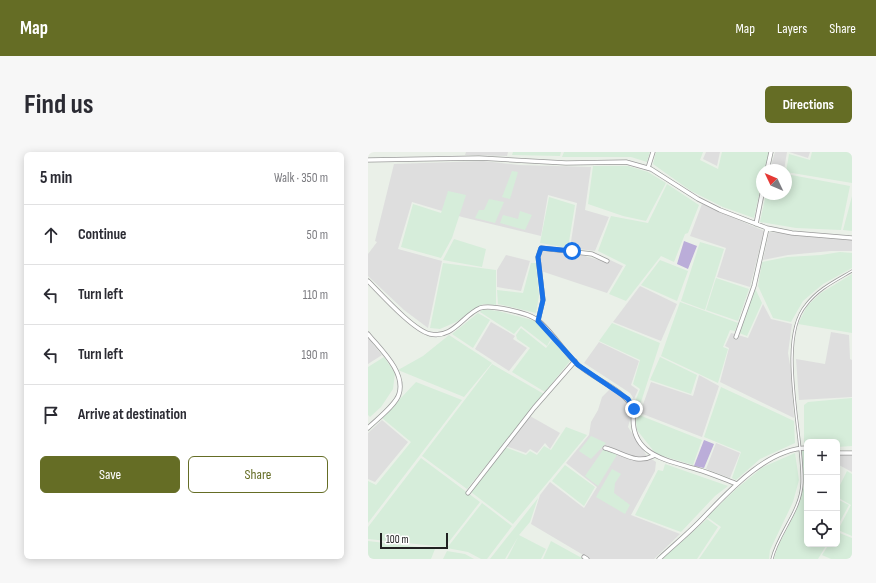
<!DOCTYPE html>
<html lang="en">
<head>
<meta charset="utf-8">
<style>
  body { margin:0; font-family:"Sofia Sans Condensed",sans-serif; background:#f7f7f7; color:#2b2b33 }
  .controls { position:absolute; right:12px; bottom:12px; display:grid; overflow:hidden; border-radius:6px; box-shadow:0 2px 10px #0003 }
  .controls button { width:36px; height:36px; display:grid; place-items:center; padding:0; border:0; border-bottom:1px solid #e1e1e2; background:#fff; color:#2b2b33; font:20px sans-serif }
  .compass { position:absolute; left:388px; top:12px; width:36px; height:36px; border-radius:50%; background:#fff; box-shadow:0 2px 10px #0003; rotate:314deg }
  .scale { position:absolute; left:12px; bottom:10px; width:68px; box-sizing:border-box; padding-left:4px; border:2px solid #212121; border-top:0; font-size:11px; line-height:14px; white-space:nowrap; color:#212121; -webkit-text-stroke:3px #fff; paint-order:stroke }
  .stop { position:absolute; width:12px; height:12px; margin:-9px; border:3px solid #1a73e8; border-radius:50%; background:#fff }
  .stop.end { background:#1a73e8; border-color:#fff; box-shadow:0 1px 4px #0008 }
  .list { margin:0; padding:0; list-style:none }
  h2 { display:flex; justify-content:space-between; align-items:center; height:52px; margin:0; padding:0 16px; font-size:17px }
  h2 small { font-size:13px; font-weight:400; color:#7c7c81 }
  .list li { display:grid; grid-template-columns:26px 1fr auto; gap:12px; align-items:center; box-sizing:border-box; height:60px; padding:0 16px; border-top:1px solid #e1e1e2 }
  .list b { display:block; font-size:15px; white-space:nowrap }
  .list em { font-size:13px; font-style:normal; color:#7c7c81 }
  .actions { display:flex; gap:8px; padding:12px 16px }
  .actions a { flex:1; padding:9px 0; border:1px solid #656d25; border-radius:6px; text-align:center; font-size:14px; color:#656d25 }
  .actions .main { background:#656d25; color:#fff }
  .icon { flex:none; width:22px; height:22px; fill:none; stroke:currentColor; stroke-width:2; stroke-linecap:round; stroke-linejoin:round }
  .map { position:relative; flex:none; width:484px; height:407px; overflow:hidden; border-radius:6px }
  header { display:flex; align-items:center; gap:24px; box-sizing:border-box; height:56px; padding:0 20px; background:#656d25; color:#fff }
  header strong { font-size:19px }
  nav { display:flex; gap:22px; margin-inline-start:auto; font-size:14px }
  .intro { display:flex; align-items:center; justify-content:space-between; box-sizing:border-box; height:96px; padding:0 24px }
  h1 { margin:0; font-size:28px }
  .button { padding:10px 18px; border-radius:6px; background:#656d25; color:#fff; font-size:14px; font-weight:700 }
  main { display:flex; gap:24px; padding:0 24px }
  aside { flex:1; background:#fff; border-radius:6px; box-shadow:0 2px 10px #0003 }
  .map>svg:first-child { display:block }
  .residential { fill:#dedede }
  .farmland { fill:#d6edda }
  .water { fill:#bbadd9 }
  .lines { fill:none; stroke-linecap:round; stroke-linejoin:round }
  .lane-casing { stroke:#9b9b9b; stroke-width:3 }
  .street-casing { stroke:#9b9b9b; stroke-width:5 }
  .lane { stroke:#fff; stroke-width:1.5 }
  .street { stroke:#fff; stroke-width:3.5 }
  .route { stroke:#1a73e8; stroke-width:5 }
</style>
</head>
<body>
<header>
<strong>Map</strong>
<nav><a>Map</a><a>Layers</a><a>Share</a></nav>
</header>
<div class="intro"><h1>Find us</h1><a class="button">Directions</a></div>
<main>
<aside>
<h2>5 min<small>Walk · 350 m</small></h2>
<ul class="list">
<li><svg class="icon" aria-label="ahead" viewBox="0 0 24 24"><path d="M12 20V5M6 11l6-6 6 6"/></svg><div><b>Continue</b></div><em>50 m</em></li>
<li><svg class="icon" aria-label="left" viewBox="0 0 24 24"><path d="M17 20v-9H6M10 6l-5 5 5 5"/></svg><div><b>Turn left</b></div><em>110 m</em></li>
<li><svg class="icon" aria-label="left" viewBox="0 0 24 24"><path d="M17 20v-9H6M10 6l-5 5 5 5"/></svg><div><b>Turn left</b></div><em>190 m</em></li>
<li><svg class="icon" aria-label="arrive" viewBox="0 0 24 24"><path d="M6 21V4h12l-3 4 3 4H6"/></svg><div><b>Arrive at destination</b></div></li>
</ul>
<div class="actions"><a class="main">Save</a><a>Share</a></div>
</aside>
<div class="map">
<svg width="484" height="407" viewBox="0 0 484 407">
  <rect width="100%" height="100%" fill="#eaf0e8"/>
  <path class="residential" d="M98,0h42l-1,4 -42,-1z
    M338,0h14l-3,14 -14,-7z
    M407,0h12l-3,18 -14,-1z
    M421,0h21l-2,6z
    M115,9l36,4 72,2 -6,43 24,7 -14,34 -25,-3 7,-45 -29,-8 -7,41 -79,-19 -50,-15 -14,47 44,12 -14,67 -24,-18 -36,-34v-22l9,-12 -2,-1 19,-77z
    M334,52l62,27 -14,56 -33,-10 9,-29 -36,-12z
    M401,80l83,8v11h-21l-43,4 -25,5z
    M175,98l35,4 28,8 2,-3 15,7 -16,27 -66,-22 -1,-18z
    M138,103l24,6 -9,30 -24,-4v-17z
    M272,134l37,18 -16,37 -48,-19z
    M395,152l8,15 21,5 -4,29 3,18 3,47 -74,-36 9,-34 -4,-2 6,-13 17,5z
    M123,170l24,14 -2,3 14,9 -18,23 -34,-22z
    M463,180l18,3 1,24 2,1v37l-53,3 -3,-41 29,5z
    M0,186l14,17 -14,9z
    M231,190l40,19 -8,24 7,5 -4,9 -4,-6 -46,-30z
    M331,223l20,11 -17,51 -62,-24 11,-31 42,14z
    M243,236l15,12 7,9 -5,18 19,29 9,6 -1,9 -24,44 49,19 -26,25h-64l-59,-35 9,-29 10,-13 34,26 13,-21 -31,-24 23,-28 2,-13 7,-12 4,-13z
    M162,264l30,17 -10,16 -5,-6 -8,10 -7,-4 -4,4 -20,-7z
    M14,268l26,22 -33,40 -7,-3v-46z
    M348,291l24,10 -10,25 -24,-9z
    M469,303h15v17l-15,-8z"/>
  <path class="farmland" d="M145,0h48l-1,4 -48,-1z
    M196,0h86l-3,10 -16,-5h-69z
    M288,0h47l-3,8 18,9 4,-17h47l-4,18h-3v11l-8,37 -31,-11 -32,-16 -38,-27z
    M444,0h40v31l-66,-11 3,-18 21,6z
    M225,14h35l20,6 18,11 -20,38 -23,-5 -35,-12z
    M144,19l6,1 -8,27 -8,-2z
    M418,22l64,12 -9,44 -45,-2 -36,-6 6,-28h20z
    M299,32l32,21 -11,28 -3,1 -11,28 -13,-6 -35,45 -17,-7 17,-29 -28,-14 13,-35 37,7z
    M80,39l18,4 -14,43 -11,20 -40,-11 12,-43 28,9z
    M484,44v35l-9,-1z
    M181,45l26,8 -7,43 -28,-5z
    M121,47l15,3 -9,21 -20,-5 4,-8h5z
    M152,59l12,4 -7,15 -25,-7 3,-8 15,4z
    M86,87l32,10 -4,18 -39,-7z
    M332,90l24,7 -19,61 -24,-9z
    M472,100l12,1v15l-29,16 -20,17 -12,21 -18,-4 -15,-32 4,-24 25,-5 34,-2z
    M292,108l28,11 -11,30 -36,-16z
    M75,111l53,7v35l-13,-1 -27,18 -16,7 -10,-1z
    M163,111h5l3,33 -3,17 -38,-9 -1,-14 26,3z
    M484,122v59l-54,-9 9,-18 14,-13z
    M348,126l33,11 -11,32 -32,-11z
    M387,136l7,15 -15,33 -8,-3z
    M312,150l58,21 -3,8 -5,-1 -7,17 5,2 -10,34 -57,-27z
    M114,157l16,2 38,10 15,18 -4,7 -26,-20 -7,8 -34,-22z
    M110,161l12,7 -17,28 -21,-14z
    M244,171l48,20 -19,59 -5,4 -1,-4 5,-13 -7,-5 7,-24 -41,-19z
    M153,176l25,20 6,-8 18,21 -25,31 -33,-20 18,-24 -13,-9 -1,-4z
    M81,183l43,28 -28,34 -66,-27 25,-14z
    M16,205l11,16 -2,16 -12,18 -11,10 -2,-2v-48z
    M292,205l37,18 -6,19 -41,-14z
    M124,212l52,30 -77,95 -45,-33z
    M48,230l46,18 -94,123v-42l8,4 35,-43 -29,-24z
    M353,235l73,34 1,22 -35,16 -24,21 -4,-2 9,-26 -37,-15z
    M484,246v48l-15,1v-5h-30v3l-3,-1v-39l4,-3z
    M271,263l63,25 -9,25 -37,-11 -19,-24 -1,-9z
    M198,275l21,8 -74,89 -42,-32 34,-45 21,8 4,-4 7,4 7,-9 7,4z
    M223,284l15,7 -15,16 -12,-8z
    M235,298l7,1 7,4 -19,31 -13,-10z
    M434,299h5v93h20l-9,15h-44l4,-13 17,-33 9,-27z
    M427,301l4,27 -6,22 -23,48 -1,9h-70l22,-32 -14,-10 29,-28 27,-22z
    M53,306l59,44 -35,45 -77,-8v-12z
    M297,312l63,22 -13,10 -34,36 -46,-17 23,-45 5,1z
    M197,313l30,22 -11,19 -32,-25z
    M244,317l9,5 -6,9 -1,10 16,12 -5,9 -29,-17z
    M479,319l5,3v62l-14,-6 13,-25 -14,-8v-6z
    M170,346l-8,24 -11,13 27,14 -5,10h-34l11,-22 -13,22h-15z
    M469,347l12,6 -12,22z
    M114,351l30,23 -25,33h-6l-13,-7 -21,-4z
    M339,367l11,8 -21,32h-35z
    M469,380l15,6v21h-21l-9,-4 7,-11h8z
    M0,389l67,8 -4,10h-63z
    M183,389l29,16 3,2h-40z
    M79,399l18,3 9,5h-31z"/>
  <path class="water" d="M316,89l13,5 -9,23 -11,-5z
    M336,288l10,4 -10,24 -10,-2z"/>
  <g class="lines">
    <g class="lane-casing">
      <path id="lane" d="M404,407c6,-26 29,-48 30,-76 2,-45 -26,-143 4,-178 12,-16 29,-24 46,-34"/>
    </g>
    <g class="street-casing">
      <path id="street" d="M0,8l111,-2 87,5 60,-1 25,7 47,30 22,11 47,18 25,5 60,5
        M280,16l5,-16
        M399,18l4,-18
        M388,72l6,-30
        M0,129c13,13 45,49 62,53 23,5 33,-19 50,-26 11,-4 47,5 56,11 12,7 29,34 41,45 19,17 44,23 57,45 -7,45 29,50 62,60 14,4 28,10 41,15
        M170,169l5,-21 -5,-43 3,-9 51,6 15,7
        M0,182c12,15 38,38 31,60 -3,11 -23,26 -31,34
        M368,185l18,-51 13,-58
        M237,296c17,4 31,17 48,8
        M469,301h15
        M100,341l66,-85 41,-47
        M216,405l3,2
        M291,407c15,-14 31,-27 45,-42 25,-26 64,-69 103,-69"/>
    </g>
    <use href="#lane" class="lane"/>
    <use href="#street" class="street"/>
  </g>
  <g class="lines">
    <path class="route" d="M204,99l-31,-3 -3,9 5,43 -5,21 40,44 50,34 6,10"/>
  </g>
</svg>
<div class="controls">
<button>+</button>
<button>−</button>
<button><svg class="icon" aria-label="locate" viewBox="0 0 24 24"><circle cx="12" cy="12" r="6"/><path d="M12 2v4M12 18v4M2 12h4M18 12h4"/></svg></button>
</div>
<svg class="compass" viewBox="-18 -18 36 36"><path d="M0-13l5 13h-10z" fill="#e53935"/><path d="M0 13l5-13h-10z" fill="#7c7c81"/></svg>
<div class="scale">100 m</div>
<div class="stop" style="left:204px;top:99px"></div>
<div class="stop end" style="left:266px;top:257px"></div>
</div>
</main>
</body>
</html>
